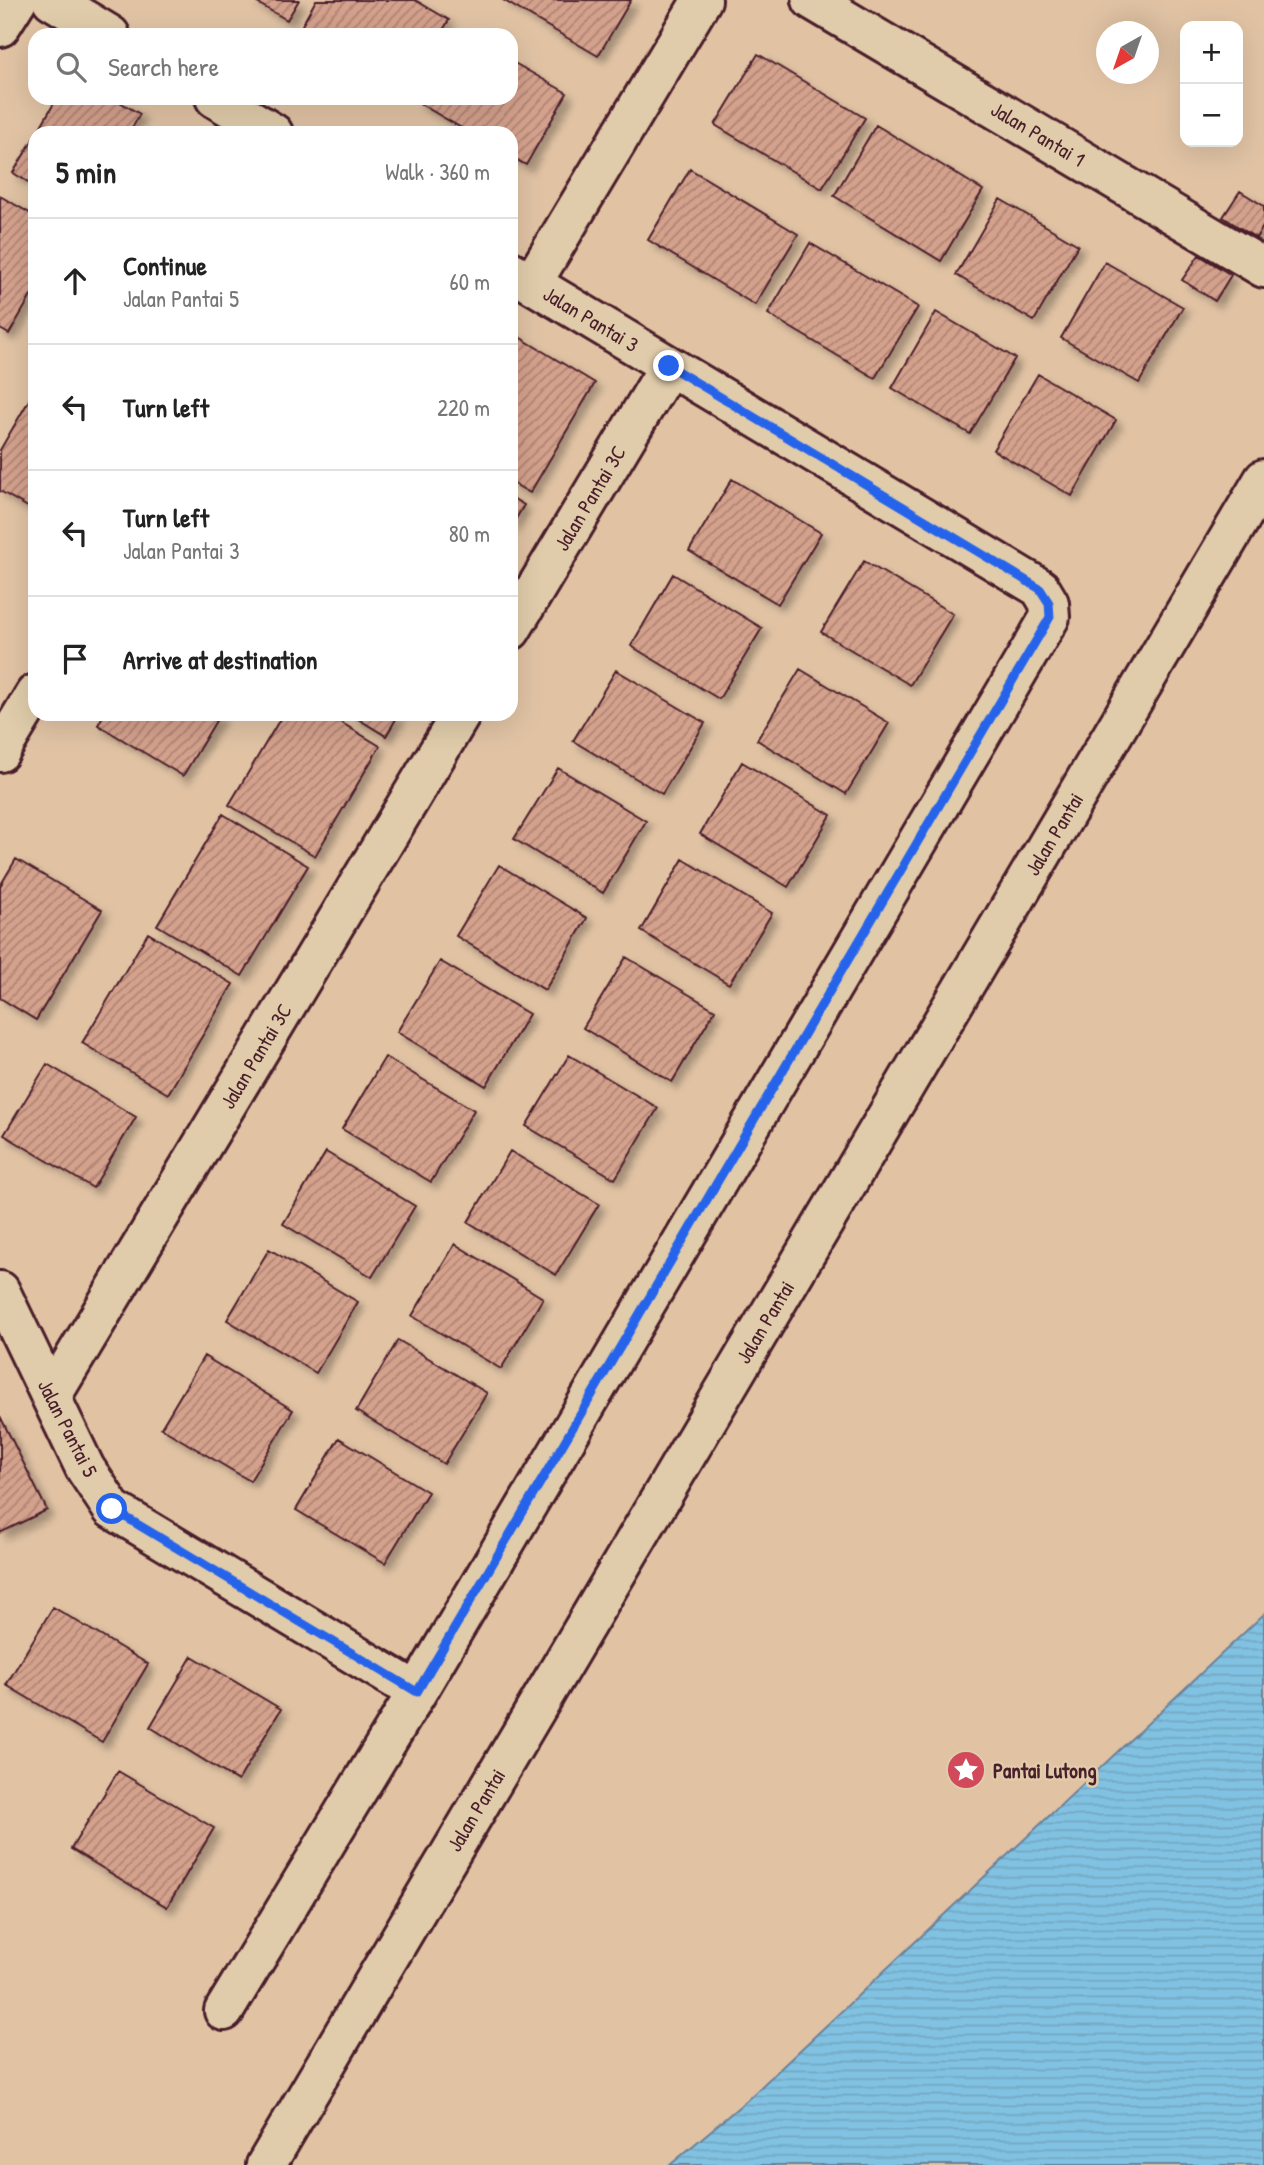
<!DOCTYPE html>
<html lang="en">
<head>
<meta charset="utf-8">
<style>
  body { margin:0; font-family:"Patrick Hand",sans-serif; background:#f2f2f2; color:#222 }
  .controls { position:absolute; right:21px; top:21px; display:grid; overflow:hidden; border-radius:14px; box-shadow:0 7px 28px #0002 }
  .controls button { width:63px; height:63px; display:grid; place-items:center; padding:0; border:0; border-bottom:2px solid #e0e0e0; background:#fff; color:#222; font:35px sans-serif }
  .compass { position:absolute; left:1096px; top:21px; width:63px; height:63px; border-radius:50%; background:#fff; box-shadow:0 7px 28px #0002; rotate:220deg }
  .stop { position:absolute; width:21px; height:21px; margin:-16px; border:5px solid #2563eb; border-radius:50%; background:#fff }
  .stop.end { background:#2563eb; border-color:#fff; box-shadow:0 2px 7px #0008 }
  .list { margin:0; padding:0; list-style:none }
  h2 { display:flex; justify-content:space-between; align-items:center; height:91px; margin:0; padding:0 28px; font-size:30px }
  h2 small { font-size:23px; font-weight:400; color:#767676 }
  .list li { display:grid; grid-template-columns:46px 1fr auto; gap:21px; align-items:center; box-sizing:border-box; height:126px; padding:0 28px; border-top:2px solid #e0e0e0 }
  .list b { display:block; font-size:26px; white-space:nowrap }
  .list p { margin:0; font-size:23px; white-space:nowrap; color:#767676 }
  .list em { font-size:23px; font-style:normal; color:#767676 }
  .icon { flex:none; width:38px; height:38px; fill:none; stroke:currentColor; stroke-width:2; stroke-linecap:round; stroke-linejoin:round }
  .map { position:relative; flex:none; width:1264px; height:2165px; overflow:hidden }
  .search { position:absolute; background:#fff; box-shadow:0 7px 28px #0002; left:28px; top:28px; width:490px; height:77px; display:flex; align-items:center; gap:18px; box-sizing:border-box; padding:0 24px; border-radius:21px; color:#767676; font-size:26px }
  .panel { position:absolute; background:#fff; box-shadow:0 7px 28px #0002; left:28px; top:126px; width:490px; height:595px; border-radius:21px }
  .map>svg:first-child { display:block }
  .water { fill:url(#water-rules); stroke:#6b8199; stroke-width:2 }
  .building { fill:url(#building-hatch); stroke:#4a1f2b; stroke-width:2; filter:url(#shadow) }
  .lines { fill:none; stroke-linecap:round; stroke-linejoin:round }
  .minor-casing { stroke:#4a1f2b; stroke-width:44 }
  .minor { stroke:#e0ccaa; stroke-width:38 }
  .route { stroke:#2563eb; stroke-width:9 }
  .labels { text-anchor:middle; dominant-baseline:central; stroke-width:5; stroke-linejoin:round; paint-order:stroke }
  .street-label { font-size:21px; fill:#4a1f2b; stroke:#e0ccaa }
  .poi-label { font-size:21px; font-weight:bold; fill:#4a1f2b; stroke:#e0ccaa; text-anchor:start }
</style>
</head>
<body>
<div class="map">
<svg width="1264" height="2165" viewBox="0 0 1264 2165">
  <defs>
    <pattern id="water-rules" width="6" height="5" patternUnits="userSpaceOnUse" patternTransform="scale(1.75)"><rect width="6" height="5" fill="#81c2e2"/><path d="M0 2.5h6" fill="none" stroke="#71a6c2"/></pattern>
    <pattern id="building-hatch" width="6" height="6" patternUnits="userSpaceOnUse" patternTransform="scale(1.75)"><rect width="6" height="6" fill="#d4a18c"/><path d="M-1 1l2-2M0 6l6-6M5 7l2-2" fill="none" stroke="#ae8373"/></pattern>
    <filter id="shadow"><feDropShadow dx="6" dy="6" stdDeviation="3.5" flood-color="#0004"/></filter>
  </defs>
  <rect width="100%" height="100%" fill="#e1c3a4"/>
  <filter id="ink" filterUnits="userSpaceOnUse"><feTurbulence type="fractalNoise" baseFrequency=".0143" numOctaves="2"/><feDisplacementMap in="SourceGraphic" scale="14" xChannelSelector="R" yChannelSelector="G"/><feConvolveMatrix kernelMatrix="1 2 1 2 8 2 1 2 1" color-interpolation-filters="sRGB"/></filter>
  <g filter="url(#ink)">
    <path class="water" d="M1264,1614v551h-594l77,-65z"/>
    <path class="building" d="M252,0h47l-12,20z
      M316,0h99l34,20 -9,15h-130l-10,-6z
      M503,0h128l-33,56z
      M758,54l107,64 -43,71 -107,-64z
      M511,61l56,32 -41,72 -15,-8v-24h-41l-53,-31 3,-4h91z
      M57,98h56l27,16 -11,19h-92z
      M876,125l107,65 -42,71 -107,-65z
      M35,136v50l-22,-13z
      M690,169l108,65 -43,71 -107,-65z
      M1240,191l24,15v19l-8,13 -33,-21z
      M0,196l35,20v73l-26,45 -9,-5z
      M1000,199l78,46 -44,76 -78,-46z
      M810,243l108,64 -43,71 -107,-64z
      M1199,255l32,20 -16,26 -33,-21z
      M1105,262l78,45 -44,76 -78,-45z
      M936,312l79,46 -45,76 -78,-46z
      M511,332l84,51 -65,110 -19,-11z
      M1038,374l78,46 -44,76 -79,-46z
      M35,390v121l-35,-20v-41z
      M732,479l89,54 -43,71 -89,-53z
      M511,497l13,8 -13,22z
      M864,561l89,53 -43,71 -89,-53z
      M673,574l89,54 -43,71 -88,-53z
      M800,669l89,54 -43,71 -89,-54z
      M616,670l89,53 -43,71 -89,-53z
      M104,714h116l-37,62 -85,-51z
      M283,714h44l53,32 -65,110 -86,-51z
      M350,714h49l-13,22z
      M742,762l89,53 -43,72 -88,-53z
      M558,768l88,53 -43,72 -89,-54z
      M223,814l85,52 -66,110 -85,-51z
      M16,859l86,51 -66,110 -36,-22v-112z
      M683,859l89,54 -43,71 -88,-53z
      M499,865l88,53 -42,72 -89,-54z
      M148,933l85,51 -65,110 -86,-51z
      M626,957l89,53 -43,72 -89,-54z
      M440,961l89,53 -43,72 -89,-54z
      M569,1055l89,53 -43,71 -89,-53z
      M385,1057l89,53 -43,72 -89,-53z
      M47,1064l89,53 -43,71 -89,-53z
      M510,1151l89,53 -43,71 -88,-53z
      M326,1152l89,54 -43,71 -89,-53z
      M455,1244l88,54 -42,71 -89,-53z
      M269,1249l89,53 -42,71 -89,-53z
      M398,1340l89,53 -43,71 -88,-53z
      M204,1356l89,54 -43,71 -89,-53z
      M0,1416l47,94 -47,23z
      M339,1438l89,54 -43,71 -89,-53z
      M53,1607l95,57 -46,78 -96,-57z
      M192,1656l89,53 -43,72 -88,-54z
      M118,1771l96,57 -47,79 -96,-58z"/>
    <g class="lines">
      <g class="minor-casing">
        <path id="minor" d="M52,0l58,35
          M812,0l452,268
          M0,27l17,-27
          M215,98l58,35
          M532,283l170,-283
          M511,630l158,-264
          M0,752l35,-58
          M0,1291l85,177 27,41 305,183
          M51,1397l410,-683
          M224,2011l193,-319 633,-1075 -1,-14 -9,-15 -529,-317
          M266,2165l998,-1686"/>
      </g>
      <use href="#minor" class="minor"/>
    </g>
  </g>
  <g class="lines" filter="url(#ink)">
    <path class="route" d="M112,1509l305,183 633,-1075 -1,-14 -9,-14 -371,-223"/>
  </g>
  <defs>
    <g id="sight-disc" transform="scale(2.0125)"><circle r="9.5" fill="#d1495b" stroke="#e0ccaa"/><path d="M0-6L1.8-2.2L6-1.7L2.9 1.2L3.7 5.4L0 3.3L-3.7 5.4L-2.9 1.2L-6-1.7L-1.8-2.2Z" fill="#fff"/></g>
  </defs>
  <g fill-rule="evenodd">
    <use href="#sight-disc" x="966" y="1770"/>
  </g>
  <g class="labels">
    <g class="street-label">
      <text transform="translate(1038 134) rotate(31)">Jalan Pantai 1</text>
      <text transform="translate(591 319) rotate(31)">Jalan Pantai 3</text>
      <text transform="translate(590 498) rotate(-59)">Jalan Pantai 3C</text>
      <text transform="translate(1054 834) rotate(-59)">Jalan Pantai</text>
      <text transform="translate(256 1056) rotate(-59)">Jalan Pantai 3C</text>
      <text transform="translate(765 1322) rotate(-59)">Jalan Pantai</text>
      <text transform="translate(68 1428) rotate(63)">Jalan Pantai 5</text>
      <text transform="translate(476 1810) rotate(-59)">Jalan Pantai</text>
    </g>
    <g class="poi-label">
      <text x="993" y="1770">Pantai Lutong</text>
    </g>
  </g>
</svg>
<div class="controls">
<button>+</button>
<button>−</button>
</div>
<svg class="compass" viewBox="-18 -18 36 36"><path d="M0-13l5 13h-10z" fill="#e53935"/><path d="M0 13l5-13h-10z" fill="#767676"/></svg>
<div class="stop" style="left:112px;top:1509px"></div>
<div class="stop end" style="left:669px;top:366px"></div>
<div class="search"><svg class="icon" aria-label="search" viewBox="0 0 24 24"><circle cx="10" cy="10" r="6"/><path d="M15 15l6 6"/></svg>Search here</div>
<section class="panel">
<h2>5 min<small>Walk · 360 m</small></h2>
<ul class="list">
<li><svg class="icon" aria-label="ahead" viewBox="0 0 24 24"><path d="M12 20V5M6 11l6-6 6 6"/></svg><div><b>Continue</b><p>Jalan Pantai 5</p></div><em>60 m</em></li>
<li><svg class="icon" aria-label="left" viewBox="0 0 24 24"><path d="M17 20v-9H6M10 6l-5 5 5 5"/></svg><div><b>Turn left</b></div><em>220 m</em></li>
<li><svg class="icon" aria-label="left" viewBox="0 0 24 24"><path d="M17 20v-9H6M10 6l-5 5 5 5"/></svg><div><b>Turn left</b><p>Jalan Pantai 3</p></div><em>80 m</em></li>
<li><svg class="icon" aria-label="arrive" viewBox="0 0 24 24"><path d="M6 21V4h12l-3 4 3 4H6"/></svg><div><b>Arrive at destination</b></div></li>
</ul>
</section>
</div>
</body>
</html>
